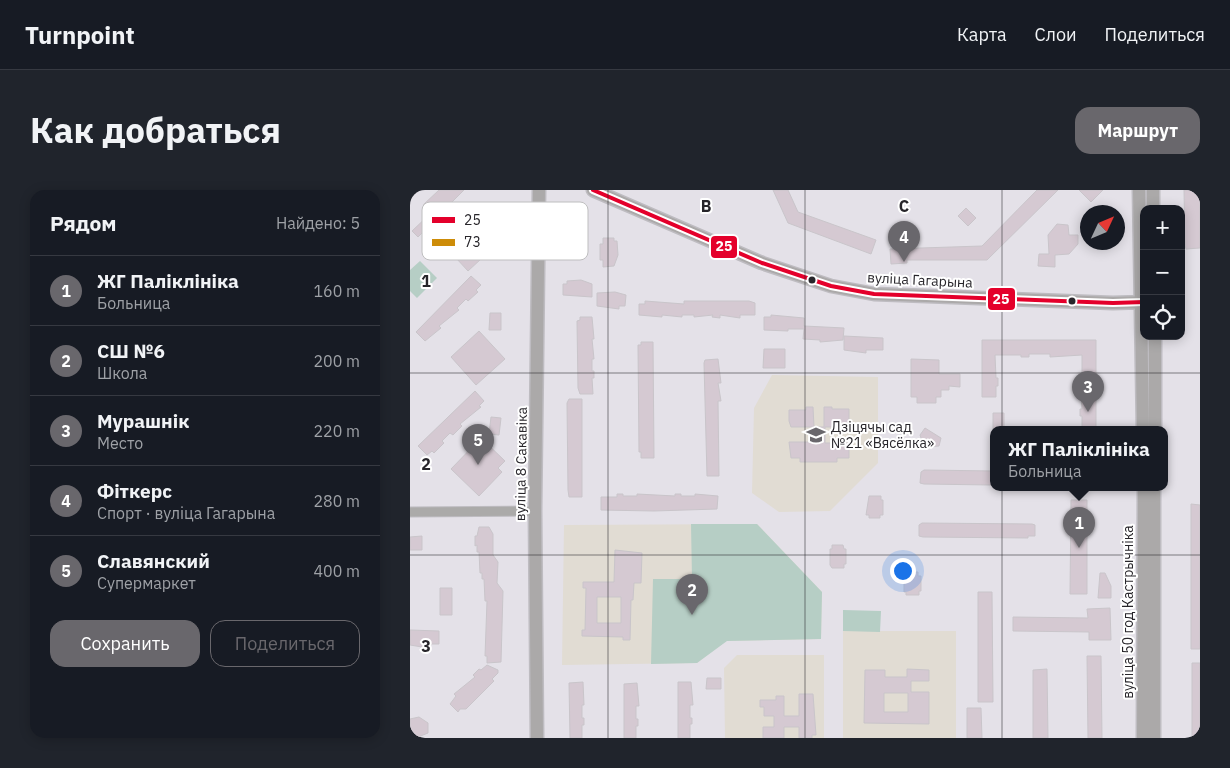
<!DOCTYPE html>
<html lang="ru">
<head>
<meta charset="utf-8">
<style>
  body { margin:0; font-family:"IBM Plex Sans",sans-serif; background:#20242c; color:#f1f3f6 }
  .controls { position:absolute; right:15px; top:15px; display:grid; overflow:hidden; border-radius:10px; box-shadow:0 2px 12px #0003 }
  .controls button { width:45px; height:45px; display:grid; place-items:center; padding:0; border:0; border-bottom:1px solid #363941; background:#171b24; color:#f1f3f6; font:25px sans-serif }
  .compass { position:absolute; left:670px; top:15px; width:45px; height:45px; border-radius:50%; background:#171b24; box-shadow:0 2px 12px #0003; rotate:46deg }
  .you { position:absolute; left:492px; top:380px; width:18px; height:18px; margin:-12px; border:4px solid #fff; border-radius:50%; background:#1a73e8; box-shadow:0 0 0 8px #1a73e833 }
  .badge { display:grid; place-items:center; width:32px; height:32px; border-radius:50%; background:#69676c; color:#fff; font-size:16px; font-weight:700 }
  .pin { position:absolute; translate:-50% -41px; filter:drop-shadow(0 1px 2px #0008) }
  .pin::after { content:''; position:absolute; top:26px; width:18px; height:15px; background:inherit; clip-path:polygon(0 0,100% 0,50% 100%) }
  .popup { position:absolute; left:580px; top:236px; width:178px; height:65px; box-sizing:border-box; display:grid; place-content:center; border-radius:10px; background:#171b24; filter:drop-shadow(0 1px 4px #0005); font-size:16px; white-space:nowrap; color:#9ea1a6 }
  .popup b { font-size:19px; color:#f1f3f6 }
  .popup::after { content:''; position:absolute; left:50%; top:100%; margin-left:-10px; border:10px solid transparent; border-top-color:#171b24 }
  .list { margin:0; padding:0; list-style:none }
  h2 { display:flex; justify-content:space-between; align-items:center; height:65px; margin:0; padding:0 20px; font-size:21px }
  h2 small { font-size:16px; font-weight:400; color:#9ea1a6 }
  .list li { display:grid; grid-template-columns:32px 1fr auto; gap:15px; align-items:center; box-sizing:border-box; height:70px; padding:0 20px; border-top:1px solid #363941 }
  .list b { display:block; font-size:19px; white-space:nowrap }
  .list p { margin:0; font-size:16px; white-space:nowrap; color:#9ea1a6 }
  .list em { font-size:16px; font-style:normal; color:#9ea1a6 }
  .actions { display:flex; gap:10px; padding:15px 20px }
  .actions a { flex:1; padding:11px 0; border:1px solid #69676c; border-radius:15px; text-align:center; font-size:18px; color:#69676c }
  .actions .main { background:#69676c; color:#fff }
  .icon { flex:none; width:28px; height:28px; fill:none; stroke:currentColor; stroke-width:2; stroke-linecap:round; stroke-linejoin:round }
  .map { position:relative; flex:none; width:790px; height:548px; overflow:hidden; border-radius:15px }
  header { display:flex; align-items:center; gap:30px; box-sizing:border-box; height:70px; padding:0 25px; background:#171b24; border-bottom:1px solid #363941 }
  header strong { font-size:24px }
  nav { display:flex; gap:28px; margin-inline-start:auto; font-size:18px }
  .intro { display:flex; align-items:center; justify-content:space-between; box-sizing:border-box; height:120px; padding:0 30px }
  h1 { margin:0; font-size:35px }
  .button { padding:12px 22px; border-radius:15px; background:#69676c; color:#fff; font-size:18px; font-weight:700 }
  main { display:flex; gap:30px; padding:0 30px }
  aside { flex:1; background:#171b24; border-radius:15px; box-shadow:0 2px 12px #0003 }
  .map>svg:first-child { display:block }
  .education { fill:#e1dcd3 }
  .green { fill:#b6cec5 }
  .building { fill:#d5c9d2; stroke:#c9c5ca; fill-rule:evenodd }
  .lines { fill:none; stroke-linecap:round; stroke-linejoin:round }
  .minor-casing { stroke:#bebcc1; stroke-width:11 }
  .secondary-casing { stroke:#bebcc1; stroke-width:15 }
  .minor { stroke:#abaaa9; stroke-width:9 }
  .secondary { stroke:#aba9a9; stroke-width:12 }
  .bus-1-casing { stroke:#fff; stroke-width:8 }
  .bus-1 { stroke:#e4002b; stroke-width:4 }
  .grid { fill:none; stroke:#27252a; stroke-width:1; stroke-opacity:0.55 }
  .bus-dot { fill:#27252a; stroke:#fff; stroke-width:2 }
  .labels { text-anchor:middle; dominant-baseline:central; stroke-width:4; stroke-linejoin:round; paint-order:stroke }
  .street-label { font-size:14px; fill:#27252a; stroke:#fff }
  .poi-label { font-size:14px; fill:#27252a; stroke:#fff; text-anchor:start }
  .key { fill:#fff; stroke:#bebebf; stroke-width:1 }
  .key-label { font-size:14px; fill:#27252a }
  .grid-label { font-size:16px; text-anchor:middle; font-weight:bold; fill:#27252a; stroke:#fff; stroke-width:4; stroke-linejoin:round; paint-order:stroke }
  .line-badge { stroke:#fff; stroke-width:2 }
  .badge-label { font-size:14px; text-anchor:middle; font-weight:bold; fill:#fff }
</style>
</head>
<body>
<header>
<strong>Turnpoint</strong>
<nav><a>Карта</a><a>Слои</a><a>Поделиться</a></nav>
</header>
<div class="intro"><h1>Как добраться</h1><a class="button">Маршрут</a></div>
<main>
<aside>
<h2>Рядом<small>Найдено: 5</small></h2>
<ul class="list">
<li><span class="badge">1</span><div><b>ЖГ Паліклініка</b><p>Больница</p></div><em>160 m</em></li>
<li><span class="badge">2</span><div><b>СШ №6</b><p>Школа</p></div><em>200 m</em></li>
<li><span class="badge">3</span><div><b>Мурашнік</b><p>Место</p></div><em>220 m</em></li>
<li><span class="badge">4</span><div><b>Фіткерс</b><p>Спорт · вуліца Гагарына</p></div><em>280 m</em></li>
<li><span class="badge">5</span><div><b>Славянский</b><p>Супермаркет</p></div><em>400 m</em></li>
</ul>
<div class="actions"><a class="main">Сохранить</a><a>Поделиться</a></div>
</aside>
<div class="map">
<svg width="790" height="548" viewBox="0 0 790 548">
  <rect width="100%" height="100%" fill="#e4e1e8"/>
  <path class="education" d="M362,185l106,2v86l-48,48 -51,1 -27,-19 2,-85z
    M347,334l65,68 -1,47 -95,2 -29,22 -135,2 2,-140z
    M433,441h113v107h-113z
    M327,465h87v83h-99l-1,-70z"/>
  <path class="green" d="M10,71l17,17 -20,20 -7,-7v-21z
    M281,334h66l65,68 -1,47 -94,2 -30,22 -46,1 2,-85h39z
    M433,420l38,1 -1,21 -37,-1z"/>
  <path class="building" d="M29,0h25l-35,35 4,4 -8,8 -3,-4 -4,4 -6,-6 19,-18 -8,-8z
    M363,0h15l10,22 78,28 -5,14 -83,-31z
    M627,0h21l-71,70h-80v3l-16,1 -1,-15 92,-3z
    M669,0h24l-12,12z
    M774,0h16v58l-14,1 -1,-4z
    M556,18l10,10 -8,8 -10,-10z
    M60,32l24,25 -26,24 -24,-26z
    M647,34l11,1 1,10h9v9l-9,10 -14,1v12l-17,-1 1,-12h10l-1,-19z
    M193,48h11v3h3l1,14 -4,11 -11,1v-7h-3v-16h3z
    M61,86l10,9 -5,5 2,2 -10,9 -2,-2 -9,9 2,2 -20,16 2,2 -16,13 -9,-9z
    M171,90l11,4v13l-29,-2v-11h4v-3z
    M205,102l11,3 -1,11h-6v3l-22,-3v-13z
    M235,111l39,3v-3h65l6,2v12h-15v3l-20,-3v3l-8,-1 1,-2 -19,2v-2h-12v2l-20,-2v2l-23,-2v-11h6z
    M80,123h11v17h-12z
    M361,125l33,3v8l40,2 -1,12 -23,2v-2l-17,-1 1,-10h-16v2l-24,-1v-13h7z
    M170,127h12l2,22h-2l2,20h-2v12h2v7h-2l1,16h-13l-2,-6 -1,-67 3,-1z
    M69,141l26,28 -29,26 -25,-28z
    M434,146l39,2v12h-17v3l-22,-3z
    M572,150h114v89h-14v-13h-2v-7h2l-2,-30h2v-24l-32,2v-3h-21v3h-8v-2h-26l1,23h2v8h-2v11h-14z
    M231,152h12l1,116h-13v-6h-2l-1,-107h3z
    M354,159h21v19h-22z
    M308,169l3,24h-3l3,18h-3l1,75h-12l-3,-113 1,-3z
    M501,169l28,1v14h21v13l-11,-1v4h-8v7h-5v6h-19v-6h-6z
    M65,201l9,10 -5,5 2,1 -21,17 2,2 -9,9 -3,-2 -8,8 2,2 -10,10 -2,-2 -5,4 -9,-9z
    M159,209h13v98h-13l-1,-7 -1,-87z
    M396,217h7l1,20h10v-20h8v2h17v18h-24v16h24v15h-12v4h-37v-4h-9l-2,-16h23v-15h-21l-2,-6v-11h17z
    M583,223h11v16h-11z
    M81,227l10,1 -2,17 -10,-1z
    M515,238l16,10 -2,8 -15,1 -4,-12z
    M71,248l24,23 -7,7 4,4 -23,24 -28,-27z
    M514,280l70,1v12l-3,2 -67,-1 -4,-1 1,-11z
    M207,304h6v2h14v-2l38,2v-2h6v2h14v-2l23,2 -1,13 -63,2 -53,-1v-13h16z
    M459,306h12v4h2v15h-3v3h-11v-3h-3z
    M661,310h16v94h-17z
    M781,314l9,1v144h-9z
    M512,333l110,1 3,1v11h-7v2l-105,-1 -4,-1v-11z
    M69,337h10l4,7v21l5,7 -1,21 6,8 -2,71 -14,1v-7h-2l2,-55h-2l-1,-22h-2v-6h-2l-1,-21h-2v-7l-2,1v-10h2z
    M12,346v14h-12v-13z
    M422,355h11l1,4h2v15h-2v4h-12l-2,-3v-16h2z
    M205,360l27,3 -1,30h-7l-1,17h-2l-1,40h-7v-3l-41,-1v-6h3l1,-42h-3v-6h31zM187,407h24v26h-24z
    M496,382h12v4h3v15h-2v4h-13v-3h-2v-17h2z
    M690,383h5l6,13v12h-13z
    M30,398h12v27h-12z
    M568,402h14l1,110h-15z
    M700,418l1,32h-22v-8l-76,-1v-14l75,1 -1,-9z
    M0,440l29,1v13h-7l-4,4 -18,-3z
    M677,466h14l1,82h-14z
    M782,473h8v75h-8z
    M77,475l11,5v3l-6,6 2,2 -28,28h-6l-2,3 -8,-8 6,-8 -2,-2 21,-17 -2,-2 6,-6 2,1z
    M497,479l22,1v11h-18v11h18v32l-65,-1 1,-53h20v7h22zM474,503h24v19h-24z
    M637,479l1,69h-15v-68z
    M297,488h14v11h-15z
    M173,492l1,23h-2v13h2v7h-2v13h-12l-1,-55z
    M268,492h13l2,23h-3v13h2v6h-2v14h-12z
    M227,493l2,23h-3v13h2v7h-2v12h-12v-54z
    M389,504h14l3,41h-4v3h-13v-11h-15v11h-21v-11h11v-11h-10v-9h-4v-7h16v-4h8v20h15z
    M557,518h14l1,30h-15z
    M9,527l9,6v10l-10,4 -4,-3 -4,4v-19z"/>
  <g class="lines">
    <g class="minor-casing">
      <path id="minor" d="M0,322l125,-1"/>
    </g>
    <g class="secondary-casing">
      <path id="secondary" d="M183,0l169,73 69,23 43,8 239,9 31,-1
        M729,0l4,239
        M743,0v19
        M745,146v93
        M127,548l-2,-227 4,-321
        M733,548l1,-251
        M744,548v-251"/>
    </g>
    <use href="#minor" class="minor"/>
    <use href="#secondary" class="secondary"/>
    <g class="bus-1-casing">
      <path id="bus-1" d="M183,0l169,73 69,23 43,8 239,9 31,-1"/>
    </g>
    <use href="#bus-1" class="bus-1"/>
  </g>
  <path class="grid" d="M198,0v548M395,0v548M592,0v548M0,183h790M0,365h790"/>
  <defs>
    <g id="school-bare" transform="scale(1.5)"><path d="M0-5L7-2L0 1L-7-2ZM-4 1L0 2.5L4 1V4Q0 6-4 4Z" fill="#69676c" stroke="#fff" stroke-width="2.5" paint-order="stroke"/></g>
  </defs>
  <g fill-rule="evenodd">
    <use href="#school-bare" x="406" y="245"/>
  </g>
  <g class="bus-dot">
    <circle cx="402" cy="90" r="4.5"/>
    <circle cx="662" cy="111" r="4.5"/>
  </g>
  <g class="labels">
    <g class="street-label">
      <text transform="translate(510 90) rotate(3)">вуліца Гагарына</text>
      <text transform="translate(111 274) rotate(-89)">вуліца 8 Сакавіка</text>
      <text transform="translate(718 422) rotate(-90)">вуліца 50 год Кастрычніка</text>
    </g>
    <g class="poi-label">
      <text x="421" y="237">Дзіцячы сад<tspan x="421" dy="16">№21 «Вясёлка»</tspan></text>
    </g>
  </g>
  <rect x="12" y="12" width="166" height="58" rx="8" class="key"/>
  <rect x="22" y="27" width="23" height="6" fill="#e4002b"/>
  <rect x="22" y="49" width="23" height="7" fill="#cd8c08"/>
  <g class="key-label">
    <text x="54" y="35">25</text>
    <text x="54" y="57">73</text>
  </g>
  <g class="grid-label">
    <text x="296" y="22">B</text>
    <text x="494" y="22">C</text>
    <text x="16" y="97">1</text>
    <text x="16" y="280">2</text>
    <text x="16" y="462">3</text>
  </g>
  <g class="line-badge">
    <rect x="300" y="45" width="28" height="24" rx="5" fill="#e4002b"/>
    <rect x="577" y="97" width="29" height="24" rx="5" fill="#e4002b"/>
  </g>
  <g class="badge-label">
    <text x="314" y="61">25</text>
    <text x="591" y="114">25</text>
  </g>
</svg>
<div class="controls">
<button>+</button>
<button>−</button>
<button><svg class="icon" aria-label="locate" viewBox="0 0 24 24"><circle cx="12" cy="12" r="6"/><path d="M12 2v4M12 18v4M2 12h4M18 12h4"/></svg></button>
</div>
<svg class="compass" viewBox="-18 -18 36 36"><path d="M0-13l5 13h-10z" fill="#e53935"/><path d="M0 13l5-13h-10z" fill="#9ea1a6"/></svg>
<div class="you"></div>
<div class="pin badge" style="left:669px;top:358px">1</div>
<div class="popup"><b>ЖГ Паліклініка</b>Больница</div>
<div class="pin badge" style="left:282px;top:425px">2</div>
<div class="pin badge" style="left:678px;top:222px">3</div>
<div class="pin badge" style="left:494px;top:72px">4</div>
<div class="pin badge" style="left:68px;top:275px">5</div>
</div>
</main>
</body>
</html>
